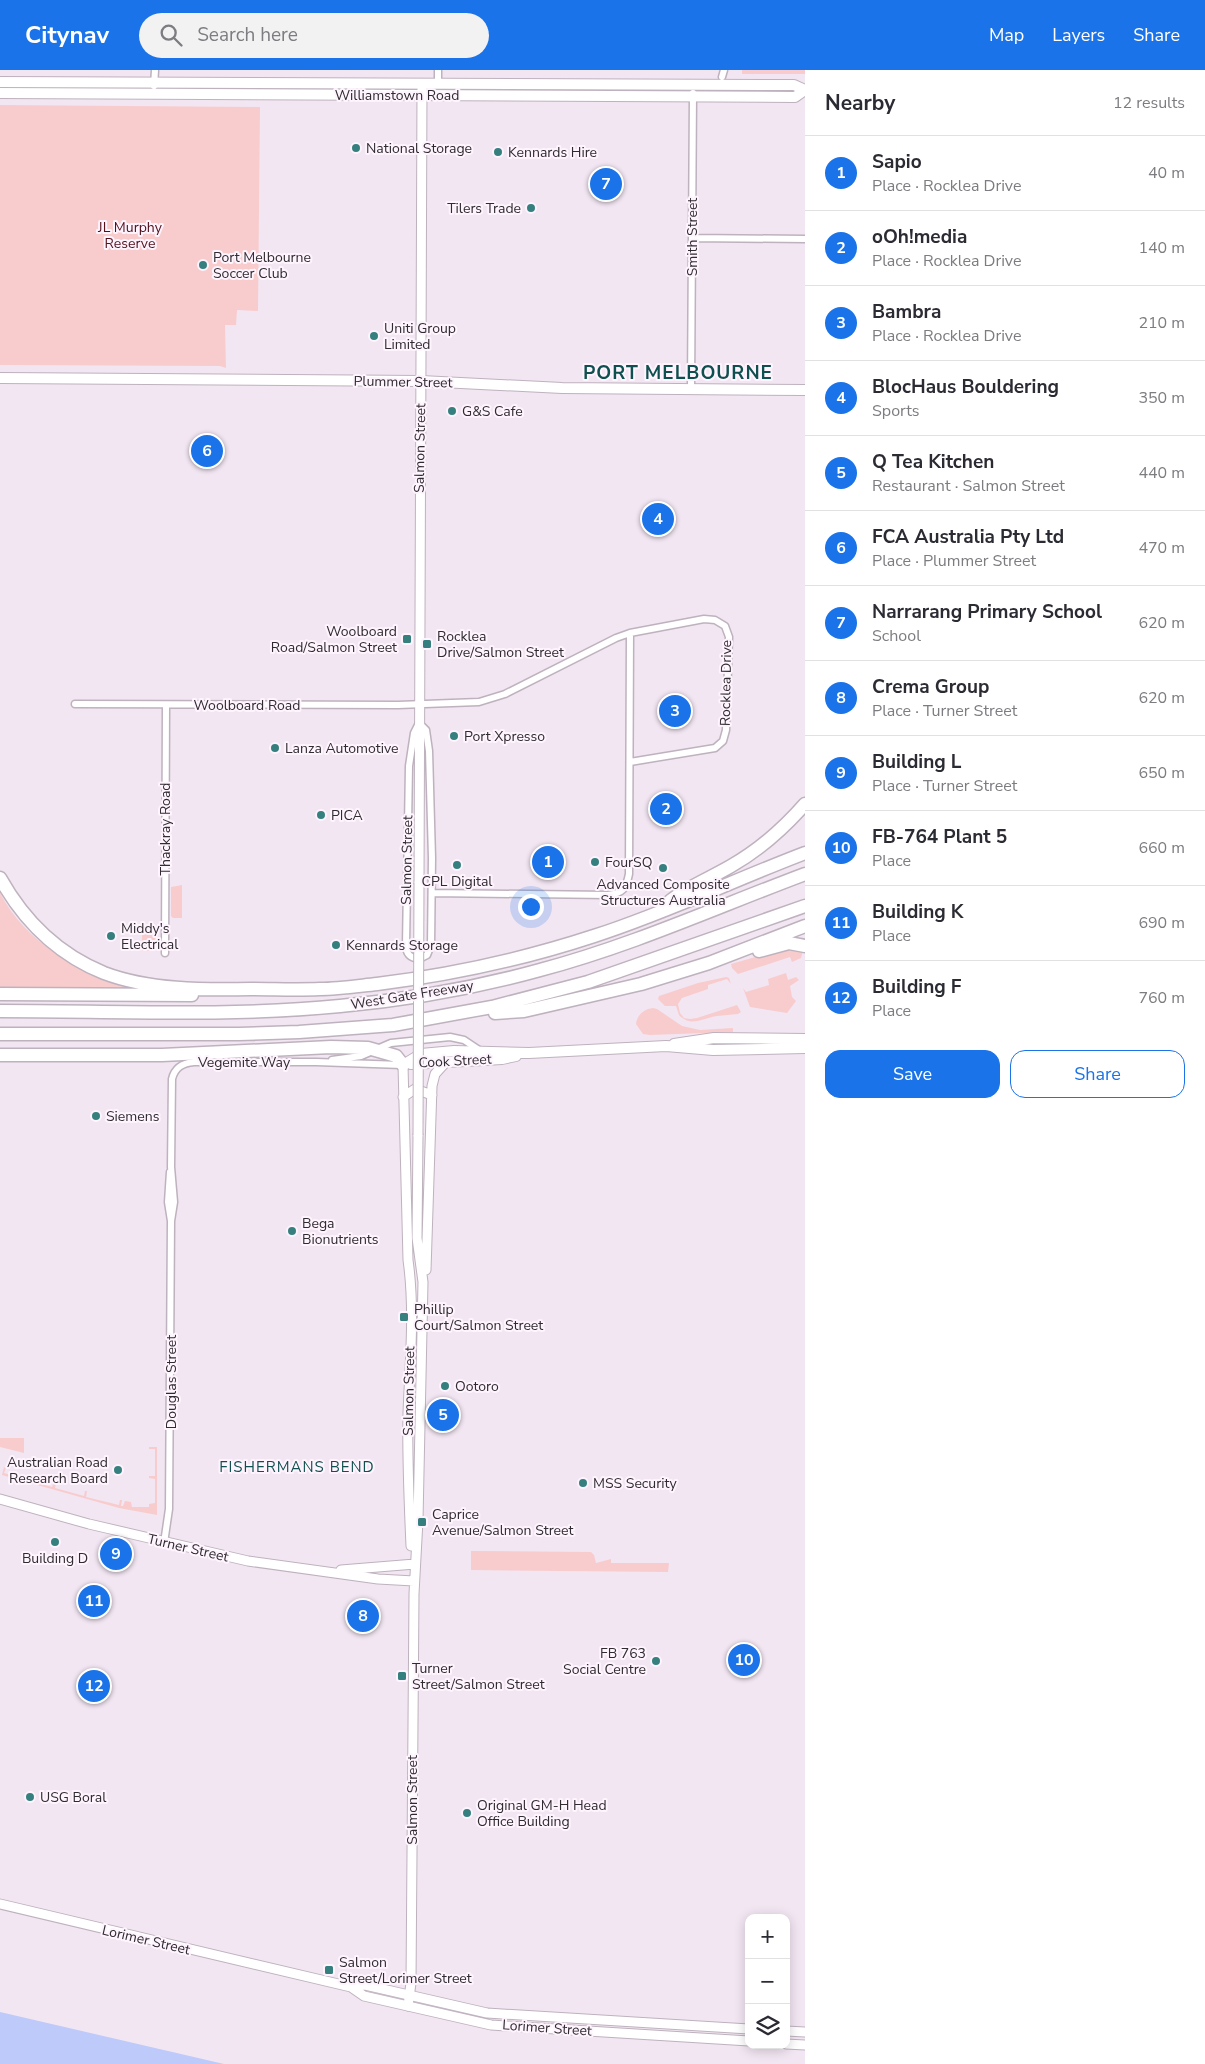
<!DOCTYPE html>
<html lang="en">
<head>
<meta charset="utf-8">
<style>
  body { margin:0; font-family:"Nunito Sans",sans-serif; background:#f2f2f3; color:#2b2b33 }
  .controls { position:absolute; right:15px; bottom:15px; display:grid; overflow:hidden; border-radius:10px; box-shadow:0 2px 12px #0003 }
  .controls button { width:45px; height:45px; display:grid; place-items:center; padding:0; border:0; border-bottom:1px solid #e1e1e2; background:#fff; color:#2b2b33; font:25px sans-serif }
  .you { position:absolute; left:530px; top:836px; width:18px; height:18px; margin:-12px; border:4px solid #fff; border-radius:50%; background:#1a73e8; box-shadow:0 0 0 8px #1a73e833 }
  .badge { display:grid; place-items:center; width:32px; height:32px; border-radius:50%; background:#1a73e8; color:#fff; font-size:16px; font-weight:700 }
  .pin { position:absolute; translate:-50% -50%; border:2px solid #fff; box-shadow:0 1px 5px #0006 }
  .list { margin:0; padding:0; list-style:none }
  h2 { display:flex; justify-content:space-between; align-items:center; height:65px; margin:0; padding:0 20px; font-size:21px }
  h2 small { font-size:16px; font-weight:400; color:#7c7c81 }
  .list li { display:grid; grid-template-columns:32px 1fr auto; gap:15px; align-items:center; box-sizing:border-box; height:75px; padding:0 20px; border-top:1px solid #e1e1e2 }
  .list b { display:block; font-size:19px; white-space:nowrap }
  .list p { margin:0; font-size:16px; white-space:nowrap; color:#7c7c81 }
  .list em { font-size:16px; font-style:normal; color:#7c7c81 }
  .actions { display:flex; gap:10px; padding:15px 20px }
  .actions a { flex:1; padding:11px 0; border:1px solid #1a73e8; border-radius:15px; text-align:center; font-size:18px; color:#1a73e8 }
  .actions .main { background:#1a73e8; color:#fff }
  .icon { flex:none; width:28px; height:28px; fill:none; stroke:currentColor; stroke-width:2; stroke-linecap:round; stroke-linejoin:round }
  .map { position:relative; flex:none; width:805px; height:1994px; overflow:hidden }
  header { display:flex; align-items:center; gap:30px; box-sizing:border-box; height:70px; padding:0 25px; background:#1a73e8; color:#fff }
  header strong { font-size:24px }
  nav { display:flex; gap:28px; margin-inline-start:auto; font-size:18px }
  .search { width:350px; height:45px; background:#f2f2f3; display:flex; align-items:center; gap:12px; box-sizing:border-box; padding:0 18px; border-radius:28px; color:#7c7c81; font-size:19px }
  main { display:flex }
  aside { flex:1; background:#fff }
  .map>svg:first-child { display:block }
  .green { fill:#f8cccd }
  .water { fill:#becafa }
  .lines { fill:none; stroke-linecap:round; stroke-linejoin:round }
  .minor-casing { stroke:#beb2be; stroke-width:9 }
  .tertiary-casing { stroke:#beb2be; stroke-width:11 }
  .secondary-casing { stroke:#beb2be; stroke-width:11 }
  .primary-casing { stroke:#beb2be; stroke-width:12 }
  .motorway-casing { stroke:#beb2be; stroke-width:15 }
  .minor { stroke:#fff; stroke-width:6 }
  .tertiary { stroke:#fff; stroke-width:9 }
  .secondary { stroke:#fff; stroke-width:9 }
  .primary { stroke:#fff; stroke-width:10 }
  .motorway { stroke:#fff; stroke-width:12 }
  .tertiary-bridge-casing { stroke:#beb2be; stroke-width:11; stroke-linecap:butt }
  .tertiary-bridge { stroke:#fff; stroke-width:9 }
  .poi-dot { fill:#367f7f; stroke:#fef4fe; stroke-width:2 }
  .labels { text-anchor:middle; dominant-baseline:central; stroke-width:4; stroke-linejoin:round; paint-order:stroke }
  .street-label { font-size:14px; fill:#302b30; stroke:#fef4fe }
  .poi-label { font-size:14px; fill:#302b30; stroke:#fef4fe; text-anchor:start }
  .park-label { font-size:14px; fill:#54101a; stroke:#fef4fe }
  .neighbourhood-label { font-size:15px; letter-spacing:1px; fill:#104f4f; stroke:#fef4fe }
  .district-label { font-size:19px; font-weight:bold; letter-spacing:1px; fill:#104f4f; stroke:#fef4fe }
</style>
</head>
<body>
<header>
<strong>Citynav</strong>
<div class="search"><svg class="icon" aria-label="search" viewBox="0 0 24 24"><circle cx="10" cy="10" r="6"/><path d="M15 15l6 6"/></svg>Search here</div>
<nav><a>Map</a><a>Layers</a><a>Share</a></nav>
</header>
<main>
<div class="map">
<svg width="805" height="1994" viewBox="0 0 805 1994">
  <rect width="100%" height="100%" fill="#f2e6f2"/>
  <path class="green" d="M742,0h63v4h-63z
    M0,35l260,2 -2,204 -21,-1 -1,15h-11l1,43 -6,-2 -220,-1z
    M182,815v33h-9l-2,-2v-29z
    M0,823c26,50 76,77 129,92l-1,4 -128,-1z
    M142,855h17l-2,9 -7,17h-8z
    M790,877l13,4 -2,7 -9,4 -2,-5 -52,17 -6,-6 -1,-4z
    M786,903l2,7 8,-3 3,3 -9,6 2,11 4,4 -9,12 -37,-6 -7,-19 3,4 23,-7 -1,-6z
    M726,907l3,1 2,6 -4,-5 -19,6v4l-26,9 -4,6 2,9 4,5 6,1 7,-1 40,-13 4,7 -3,2c-7,1 -14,1 -21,2 -14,2 -26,12 -38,-1l-3,-9h-11l-7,-7 1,-3 39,-13z
    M653,938l4,1 25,17 18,4 33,-2v4l-83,3 -7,-1 -7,-10c1,-9 8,-15 17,-16z
    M0,1368h24v15l-24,-6z
    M149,1377h8v68l-38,-7 -117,-33 2,-8 2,1 -2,5 23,7 2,-6 2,1 -1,6 22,6 2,-5 2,1 -1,5 29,8 1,-5h2l-1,6 33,8 1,-5h2l-1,6h2l2,-5 6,1 1,5h17v-3l6,-1v-24l-6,-1v-2h6v-27h-6z
    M471,1481l120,1 3,3 2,8 15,-4v4h58l-1,9 -197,-2z"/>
  <path class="water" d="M0,1942l224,52h-224z"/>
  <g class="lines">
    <g class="minor-casing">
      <path id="minor" d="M438,0v13
        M722,7l2,-7
        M154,16l1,-16
        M692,168l113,1
        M691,320l2,-297
        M75,634l323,1 81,-3 26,-8 111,-56 14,-5 74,-14 11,1 10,6 4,11 -3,93 -3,11 -8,7 -85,14
        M419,653l7,7 3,21 3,107 -1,87 -4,10 -8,4c-9,-1 -13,-5 -13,-14l3,-179 5,-33z
        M432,823l176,2c15,-2 18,-6 21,-21l1,-241
        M165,883l1,-248
        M332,990l29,-4 30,-13 59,-6 14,3 15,10
        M171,1151l3,-19 -3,-35 1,-88c3,-12 11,-16 22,-17h122l86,3
        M164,1473l5,-34 2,-288 -3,-19 2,-30"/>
    </g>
    <g class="tertiary-casing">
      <path id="tertiary" d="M419,813l3,-795
        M403,995l5,195c7,50 2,102 0,153 -1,44 1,89 3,133
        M403,1027l12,-8 17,6
        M426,1200l6,-184 3,-12 11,-12
        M0,1429l89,25 159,37 130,18 36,2
        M341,1500l74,-6
        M408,1936l3,-23 3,-389 4,-74 5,-238 -6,-44 1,-103"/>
    </g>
    <g class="secondary-casing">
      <path id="secondary" d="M0,1834l351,83 13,9 127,29 258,16
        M351,1917l14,-2 122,28 262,16
        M786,1961l19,1
        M786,1974l19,1"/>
    </g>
    <g class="primary-casing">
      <path id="primary" d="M0,12l794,3 11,5
        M0,23l795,4 10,-7
        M0,308l421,3 141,7 243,2
        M674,974l40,-6 91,1
        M411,994l91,-5 14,-3
        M403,995l18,-11 33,-3 75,2 137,-7 47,4 92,-2"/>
    </g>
    <g class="motorway-casing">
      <path id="motorway" d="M0,808c24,43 57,76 104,95 45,17 99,17 147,16 23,0 46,1 69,0 19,0 38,-3 57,-5 73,-9 147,-25 217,-48 72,-23 140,-56 211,-83
        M662,838c20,-19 45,-28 69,-42 28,-16 53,-38 74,-62
        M759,881l30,-8 16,3
        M0,924l192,1
        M0,941c113,0 228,6 340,-5 67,-6 135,-18 200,-36 91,-24 177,-63 265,-96
        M495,943l29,-2 117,-27 68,-21 96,-37
        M0,964h239l60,-2 94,-7 99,-18 96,-25 217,-76
        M0,985h162l169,-8 37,1 28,8 7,9"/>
    </g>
    <use href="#minor" class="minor"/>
    <use href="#tertiary" class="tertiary"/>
    <use href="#secondary" class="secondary"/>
    <use href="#primary" class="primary"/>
    <use href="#motorway" class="motorway"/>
    <g class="tertiary-bridge-casing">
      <path id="tertiary-bridge" d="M418,1065l1,-252"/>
    </g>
    <use href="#tertiary-bridge" class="tertiary-bridge"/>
  </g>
  <g class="poi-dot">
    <circle cx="356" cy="78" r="5"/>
    <circle cx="498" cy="82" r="5"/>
    <circle cx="531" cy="138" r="5"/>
    <circle cx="203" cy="195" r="5"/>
    <circle cx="374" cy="266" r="5"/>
    <circle cx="452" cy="341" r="5"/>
    <rect x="402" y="564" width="10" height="10" rx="2.5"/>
    <rect x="422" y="569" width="10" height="10" rx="2.5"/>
    <circle cx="454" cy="666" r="5"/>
    <circle cx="275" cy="678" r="5"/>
    <circle cx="321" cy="745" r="5"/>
    <circle cx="595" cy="792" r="5"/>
    <circle cx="457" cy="795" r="5"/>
    <circle cx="663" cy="798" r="5"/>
    <circle cx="111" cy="866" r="5"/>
    <circle cx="336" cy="875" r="5"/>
    <circle cx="96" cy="1046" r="5"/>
    <circle cx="292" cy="1161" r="5"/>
    <rect x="399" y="1242" width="10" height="10" rx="2.5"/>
    <circle cx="445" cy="1316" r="5"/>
    <circle cx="118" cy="1400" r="5"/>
    <circle cx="583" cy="1413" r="5"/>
    <rect x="417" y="1447" width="10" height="10" rx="2.5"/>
    <circle cx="55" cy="1472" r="5"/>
    <circle cx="656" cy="1591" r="5"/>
    <rect x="397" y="1601" width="10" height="10" rx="2.5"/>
    <circle cx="30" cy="1727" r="5"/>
    <circle cx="467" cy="1743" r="5"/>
    <rect x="324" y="1895" width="10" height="10" rx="2.5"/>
  </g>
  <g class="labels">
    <g class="street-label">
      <text x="397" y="25">Williamstown Road</text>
      <text transform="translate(692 167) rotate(-90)">Smith Street</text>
      <text transform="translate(403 312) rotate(1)">Plummer Street</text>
      <text transform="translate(420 378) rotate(-89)">Salmon Street</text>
      <text transform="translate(726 613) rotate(-89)">Rocklea Drive</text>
      <text x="247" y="635">Woolboard Road</text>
      <text transform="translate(165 759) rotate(-90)">Thackray Road</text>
      <text transform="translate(407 790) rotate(-89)">Salmon Street</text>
      <text transform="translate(412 925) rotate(-9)">West Gate Freeway</text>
      <text transform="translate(455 991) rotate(-3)">Cook Street</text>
      <text x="244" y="992">Vegemite Way</text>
      <text transform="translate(171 1312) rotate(-90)">Douglas Street</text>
      <text transform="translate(409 1321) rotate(-89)">Salmon Street</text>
      <text transform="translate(188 1478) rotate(13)">Turner Street</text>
      <text transform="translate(412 1730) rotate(-90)">Salmon Street</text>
      <text transform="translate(146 1870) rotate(13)">Lorimer Street</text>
      <text transform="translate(547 1958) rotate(4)">Lorimer Street</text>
    </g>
    <g class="poi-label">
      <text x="366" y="78">National Storage</text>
      <text x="508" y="82">Kennards Hire</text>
      <text x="521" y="138" text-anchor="end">Tilers Trade</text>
      <text x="213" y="187">Port Melbourne<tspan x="213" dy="16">Soccer Club</tspan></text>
      <text x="384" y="258">Uniti Group<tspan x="384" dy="16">Limited</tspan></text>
      <text x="462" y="341">G&amp;S Cafe</text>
      <text x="397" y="561" text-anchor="end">Woolboard<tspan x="397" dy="16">Road/Salmon Street</tspan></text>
      <text x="437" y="566">Rocklea<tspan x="437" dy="16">Drive/Salmon Street</tspan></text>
      <text x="464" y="666">Port Xpresso</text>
      <text x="285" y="678">Lanza Automotive</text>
      <text x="331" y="745">PICA</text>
      <text x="605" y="792">FourSQ</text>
      <text x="457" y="811" text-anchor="middle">CPL Digital</text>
      <text x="663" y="814" text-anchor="middle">Advanced Composite<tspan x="663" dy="16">Structures Australia</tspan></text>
      <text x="121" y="858">Middy's<tspan x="121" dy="16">Electrical</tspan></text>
      <text x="346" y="875">Kennards Storage</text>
      <text x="106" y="1046">Siemens</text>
      <text x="302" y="1153">Bega<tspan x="302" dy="16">Bionutrients</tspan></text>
      <text x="414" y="1239">Phillip<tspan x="414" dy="16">Court/Salmon Street</tspan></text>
      <text x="455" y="1316">Ootoro</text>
      <text x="108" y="1392" text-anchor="end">Australian Road<tspan x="108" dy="16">Research Board</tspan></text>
      <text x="593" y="1413">MSS Security</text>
      <text x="432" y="1444">Caprice<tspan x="432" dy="16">Avenue/Salmon Street</tspan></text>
      <text x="55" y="1488" text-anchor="middle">Building D</text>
      <text x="646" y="1583" text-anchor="end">FB 763<tspan x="646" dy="16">Social Centre</tspan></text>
      <text x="412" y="1598">Turner<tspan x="412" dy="16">Street/Salmon Street</tspan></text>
      <text x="40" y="1727">USG Boral</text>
      <text x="477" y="1735">Original GM-H Head<tspan x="477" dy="16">Office Building</tspan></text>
      <text x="339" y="1892">Salmon<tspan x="339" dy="16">Street/Lorimer Street</tspan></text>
    </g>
    <g class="park-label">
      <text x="130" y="157">JL Murphy<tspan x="130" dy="16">Reserve</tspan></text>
    </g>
    <g class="neighbourhood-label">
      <text x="297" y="1397">FISHERMANS BEND</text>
    </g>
    <g class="district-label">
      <text x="678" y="303">PORT MELBOURNE</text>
    </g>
  </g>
</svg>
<div class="controls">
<button>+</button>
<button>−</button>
<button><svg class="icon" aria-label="layers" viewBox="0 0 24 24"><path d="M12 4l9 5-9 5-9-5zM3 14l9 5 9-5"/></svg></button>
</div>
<div class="you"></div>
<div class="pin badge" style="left:548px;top:792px">1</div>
<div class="pin badge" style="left:666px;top:739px">2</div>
<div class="pin badge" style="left:675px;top:641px">3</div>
<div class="pin badge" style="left:658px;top:449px">4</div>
<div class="pin badge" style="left:443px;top:1345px">5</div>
<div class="pin badge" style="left:207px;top:381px">6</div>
<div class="pin badge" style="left:606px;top:114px">7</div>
<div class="pin badge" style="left:363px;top:1546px">8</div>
<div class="pin badge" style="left:116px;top:1484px">9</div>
<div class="pin badge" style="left:744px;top:1590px">10</div>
<div class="pin badge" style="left:94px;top:1531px">11</div>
<div class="pin badge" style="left:94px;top:1616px">12</div>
</div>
<aside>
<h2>Nearby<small>12 results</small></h2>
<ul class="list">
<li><span class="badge">1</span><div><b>Sapio</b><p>Place · Rocklea Drive</p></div><em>40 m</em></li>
<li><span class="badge">2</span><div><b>oOh!media</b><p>Place · Rocklea Drive</p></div><em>140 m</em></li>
<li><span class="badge">3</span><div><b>Bambra</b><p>Place · Rocklea Drive</p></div><em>210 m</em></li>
<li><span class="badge">4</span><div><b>BlocHaus Bouldering</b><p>Sports</p></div><em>350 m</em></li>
<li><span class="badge">5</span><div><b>Q Tea Kitchen</b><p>Restaurant · Salmon Street</p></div><em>440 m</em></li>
<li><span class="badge">6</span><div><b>FCA Australia Pty Ltd</b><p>Place · Plummer Street</p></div><em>470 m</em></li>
<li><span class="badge">7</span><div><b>Narrarang Primary School</b><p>School</p></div><em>620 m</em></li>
<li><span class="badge">8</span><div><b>Crema Group</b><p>Place · Turner Street</p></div><em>620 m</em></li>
<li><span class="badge">9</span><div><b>Building L</b><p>Place · Turner Street</p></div><em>650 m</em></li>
<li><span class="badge">10</span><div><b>FB-764 Plant 5</b><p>Place</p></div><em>660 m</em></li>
<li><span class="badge">11</span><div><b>Building K</b><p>Place</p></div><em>690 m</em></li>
<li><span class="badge">12</span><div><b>Building F</b><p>Place</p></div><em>760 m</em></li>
</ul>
<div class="actions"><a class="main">Save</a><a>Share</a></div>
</aside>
</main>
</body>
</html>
